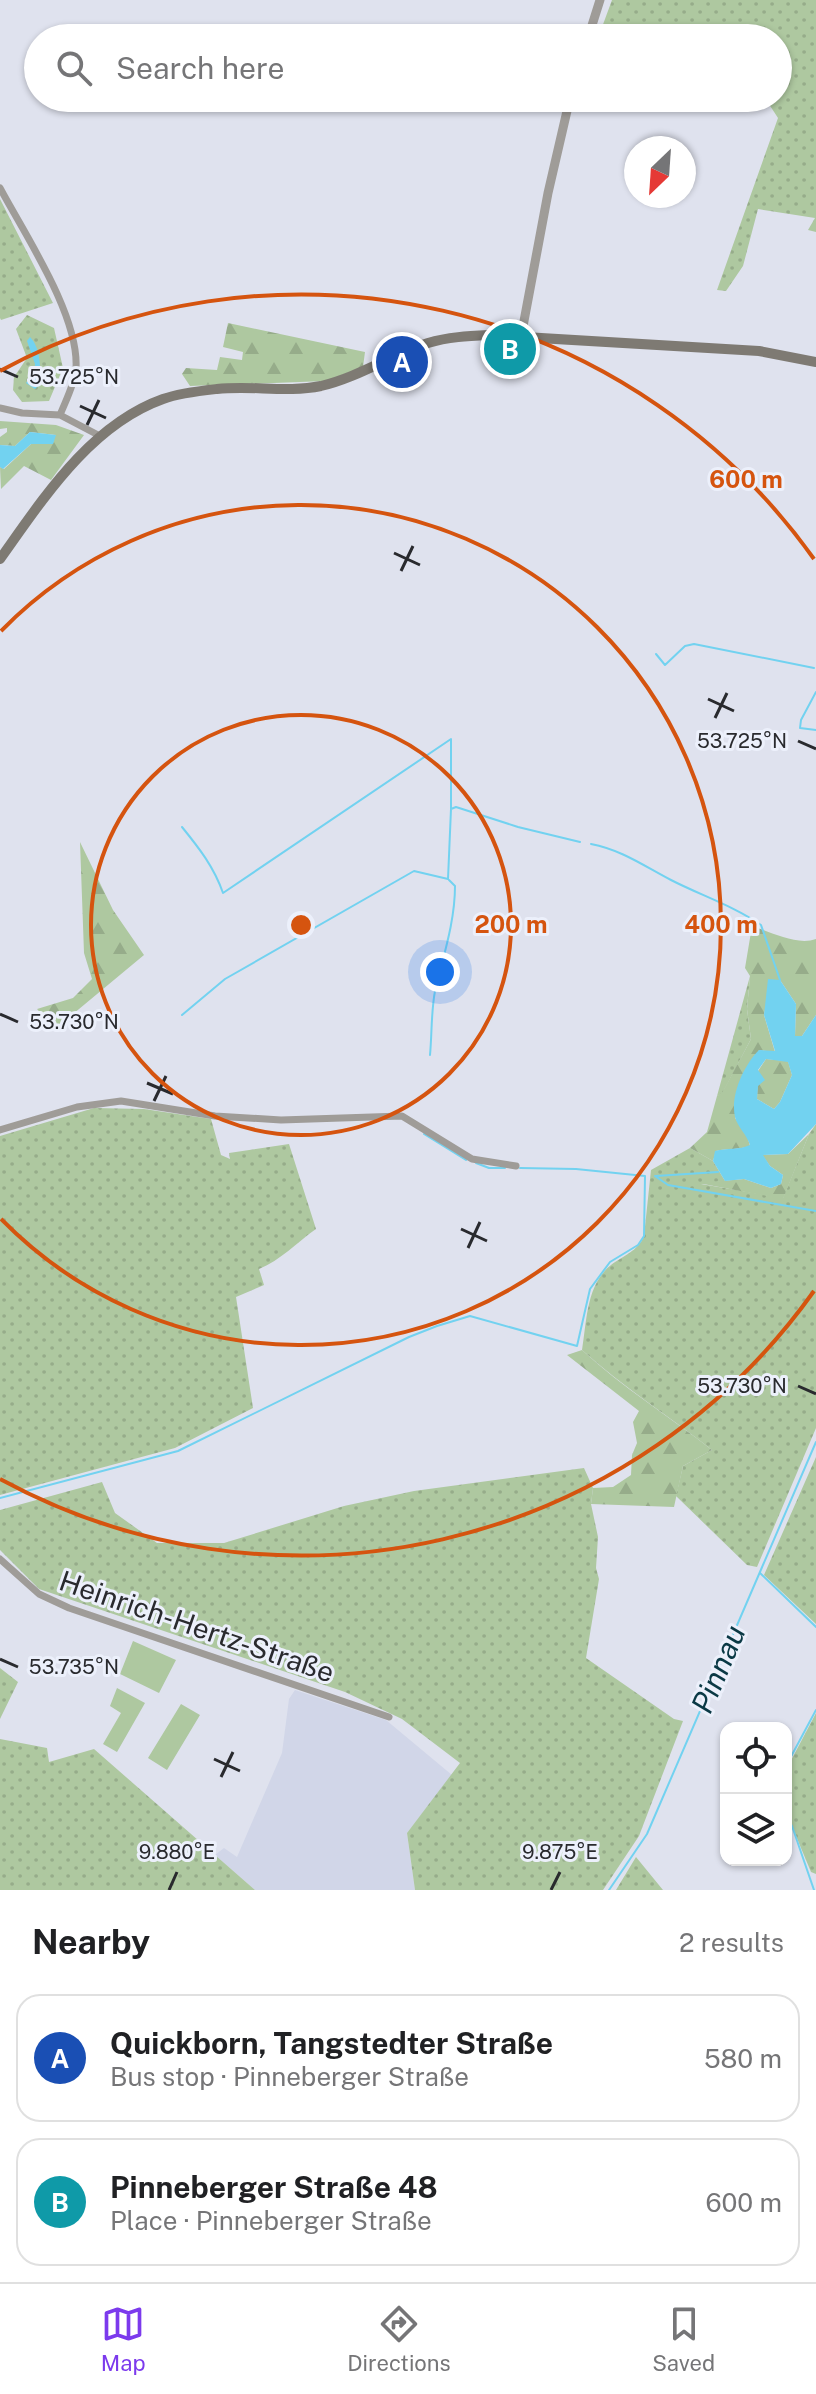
<!DOCTYPE html>
<html lang="en">
<head>
<meta charset="utf-8">
<style>
  body { margin:0; font-family:"Public Sans",sans-serif; background:#f6f6f6; color:#202124 }
  .controls { position:absolute; right:24px; bottom:24px; display:grid; overflow:hidden; border-radius:16px; box-shadow:0 2px 6px #0004 }
  .controls button { width:72px; height:72px; display:grid; place-items:center; padding:0; border:0; border-bottom:2px solid #e0e0e0; background:#fff; color:#202124; font:40px sans-serif }
  .compass { position:absolute; left:624px; top:136px; width:72px; height:72px; border-radius:50%; background:#fff; box-shadow:0 2px 6px #0004; rotate:205deg }
  .you { position:absolute; left:440px; top:972px; width:28px; height:28px; margin:-20px; border:6px solid #fff; border-radius:50%; background:#1a73e8; box-shadow:0 0 0 12px #1a73e833 }
  .badge { display:grid; place-items:center; width:52px; height:52px; border-radius:50%; background:#7c3aed; color:#fff; font-size:26px; font-weight:700 }
  .pin { position:absolute; translate:-50% -50%; border:4px solid #fff; box-shadow:0 2px 8px #0006 }
  .list { margin:0; padding:0; list-style:none }
  h2 { display:flex; justify-content:space-between; align-items:center; height:104px; margin:0; padding:0 32px; font-size:34px }
  h2 small { font-size:26px; font-weight:400; color:#757577 }
  .list li { display:grid; grid-template-columns:52px 1fr auto; gap:24px; align-items:center; box-sizing:border-box; height:128px; margin:0 16px 16px; padding:0 16px; border:2px solid #e0e0e0; border-radius:24px }
  .list b { display:block; font-size:30px; white-space:nowrap }
  .list p { margin:0; font-size:26px; white-space:nowrap; color:#757577 }
  .list em { font-size:26px; font-style:normal; color:#757577 }
  .icon { flex:none; width:44px; height:44px; fill:none; stroke:currentColor; stroke-width:2; stroke-linecap:round; stroke-linejoin:round }
  .map { position:relative; flex:none; width:816px; height:1890px; overflow:hidden }
  .search { position:absolute; background:#fff; box-shadow:0 2px 6px #0004; left:24px; right:24px; top:24px; height:88px; display:flex; align-items:center; gap:20px; box-sizing:border-box; padding:0 28px; border-radius:44px; color:#757577; font-size:30px }
  .sheet { height:392px; background:#fff }
  nav { display:flex; justify-content:space-around; align-items:center; box-sizing:border-box; height:112px; border-top:2px solid #e0e0e0; background:#fff; font-size:22px; color:#757577 }
  nav a { display:grid; justify-items:center; gap:4px }
  nav .on { color:#7c3aed }
  .map>svg:first-child { display:block }
  .built { fill:#d1d6e8 }
  .grass { fill:url(#grass-dots) }
  .forest { fill:url(#forest-firs) }
  .park { fill:#aec8a0 }
  .water { fill:#72d2f0; fill-rule:evenodd }
  .lines { fill:none; stroke-linecap:round; stroke-linejoin:round }
  .stream { stroke:#72d2f0; stroke-width:2 }
  .minor { stroke:#9f9c98; stroke-width:7 }
  .tertiary { stroke:#9f9c98; stroke-width:9 }
  .secondary { stroke:#7e7a73; stroke-width:10 }
  .ticks { fill:none; stroke:#292a2e; stroke-width:3 }
  .ring { fill:none; stroke:#d5540f; stroke-width:4 }
  .labels { text-anchor:middle; dominant-baseline:central; stroke-width:6; stroke-linejoin:round; paint-order:stroke }
  .street-label { font-size:28px; fill:#292a2e; stroke:#ecf0fb }
  .water-label { font-size:30px; font-style:italic; fill:#0a3945; stroke:#ecf0fb }
  .ticks-label { font-size:20px; text-anchor:middle; fill:#292a2e; stroke:#ecf0fb; stroke-width:6; stroke-linejoin:round; paint-order:stroke }
  .centre { fill:#d5540f; stroke:#ecf0fb; stroke-width:4 }
  .ring-label { font-size:24px; text-anchor:middle; font-weight:bold; fill:#d5540f; stroke:#ecf0fb; stroke-width:6; stroke-linejoin:round; paint-order:stroke }
</style>
</head>
<body>
<div class="map">
<svg width="816" height="1890" viewBox="0 0 816 1890">
  <defs>
    <pattern id="grass-dots" width="8" height="8" patternUnits="userSpaceOnUse" patternTransform="scale(2)"><rect width="8" height="8" fill="#aec8a0"/><path d="M2 2h.1M6 6h.1" fill="none" stroke="#96ac8a" stroke-width="1.8" stroke-linecap="round"/></pattern>
    <pattern id="forest-firs" width="22" height="20" patternUnits="userSpaceOnUse" patternTransform="scale(2)"><rect width="22" height="20" fill="#aec8a0"/><path d="M5 1l3.5 6h-7zM16 11l3.5 6h-7z" fill="#96ac8a"/></pattern>
  </defs>
  <rect width="100%" height="100%" fill="#dfe2ee"/>
  <path class="built" d="M295,1690l91,30 66,55 -45,58 8,57h-160l-40,-35 9,-7 13,9 45,-104 7,-54z"/>
  <path class="grass" d="M612,0h204v232l-8,-2 7,-12 -57,-9 -15,57 -17,25 -9,-1 61,-172 -13,-20h13v-60h-180z
    M0,199l53,104 -52,17 -1,-2z
    M27,315l27,13 9,40 -14,33 -27,1 -9,-12 1,-13 13,-19 -11,-29z
    M750,976l-3,33 4,30 -29,55 -5,2z
    M94,1108l50,1 67,10 10,36 9,4 -1,-6 60,-9 27,85c-20,14 -35,31 -57,40l5,16 -28,12 17,111 -78,40 -175,47v-359z
    M816,1124v304l-59,139 -10,-2 -71,-69 7,-30 29,-16c-43,-34 -89,-63 -130,-100 5,-29 4,-65 29,-85 12,-9 27,-14 33,-29l7,-66 39,-22 23,13 12,20 -24,3 82,14 26,-64z
    M816,1457v167l-52,-49z
    M584,1468l9,20 -2,16 7,33 -2,31 3,11 -13,79 88,61 9,2 -44,115 -36,54h-188l-8,-57 53,-70 -58,-44 -57,-27 -306,-103 -39,-39v-40l102,-28 13,31 42,30h67l120,-37 70,-15z
    M0,1668l18,14 -18,37z
    M816,1713v161l-5,-2 -25,-60v-42z
    M0,1739l47,9 2,14 45,-13 161,141h-255z
    M636,1857l27,33h-47z"/>
  <path class="forest" d="M228,323l137,29 -2,15 -37,14 -136,5 -8,-12 4,-6 31,2 3,-13 22,3 1,-8 -20,-5z
    M0,421l56,4 28,10 -33,45 -27,-14 -23,23 -1,-22 4,2 27,-25 25,-9 -26,-3 -15,14 -15,-1v-8l7,-5v-4l-7,1z
    M80,842l33,68 31,45 -89,74 -18,-20 36,-11 19,-19 -8,-26z
    M752,926c19,6 45,20 64,13v76l-14,21h-7l1,-32 -16,-24 -13,20 -3,15 11,37 -16,-2 -24,68 12,17 3,11c-11,4 -22,2 -34,5l-3,10 -23,-13 17,-16 10,-36 5,-3 29,-54 -4,-30 3,-33 -5,-8z
    M766,1059l22,2 4,14 -12,27 -6,7 -17,-10 1,-28z
    M809,1134l-26,65 -85,-16 46,-4 27,9 10,-4 2,-9 -13,-9 -8,-11 26,-1z
    M582,1350c41,38 87,66 130,100l-29,16 -9,41 -83,-3 2,-16 20,-1 18,-12 1,-20 5,-12 -4,-21 6,-11 -72,-56z"/>
  <path class="park" d="M133,1641l43,19 -17,33 -39,-19z
    M117,1688l28,15 -28,49 -14,-8 18,-31 -11,-7z
    M181,1704l19,11 -33,55 -19,-12z"/>
  <path class="water" d="M30,337c11,11 10,31 11,46l-6,6 -9,-6 8,-11 1,-8 -8,-23z
    M30,432l26,3 -3,9h-22l-28,25 -3,-2v-22l15,1z
    M768,979l12,1 16,24 -1,32h7l14,-21v109l-28,30 -25,1 7,11 13,9 -2,9 -10,4 -27,-9 -19,2 -12,-20 2,-10c12,-3 24,-1 35,-6 -3,-10 -13,-19 -15,-28 -5,-22 9,-52 24,-67l16,1 -11,-36zM766,1059l22,3 4,13 -12,27 -6,7 -17,-10 1,-13 7,-6 -7,-10z"/>
  <g class="lines">
    <path class="stream" d="M656,654l9,11 20,-19 9,-2 120,24
      M816,692l-15,28 -1,8 16,2
      M182,827c17,21 32,40 41,66l228,-154v70l5,-2 62,20 62,15
      M591,844c31,6 53,22 80,36 29,15 63,26 90,45l19,55
      M182,1015l43,-36 189,-108 34,8 3,-70
      M430,1055c2,-21 1,-43 5,-64 8,-34 20,-69 20,-105l-6,-6
      M424,1134l42,26
      M476,1163l13,5h16
      M655,1176l13,9 148,26
      M656,1176l62,-4
      M0,1498l178,-47 231,-114 28,-11 33,-10 107,30 13,-57 20,-27 28,-17 6,-9 1,-60 -69,-7 -56,-1
      M760,1573l56,54
      M786,1766l30,-56
      M786,1816l6,10 22,64
      M609,1890l38,-56 169,-392"/>
    <path class="minor" d="M0,188c25,47 79,127 76,180 -1,15 -10,32 -16,47
      M0,408l22,5 38,2 40,21
      M0,1130l77,-23 44,-6 94,15 66,4 121,-4 70,43 44,7
      M0,1559l39,35 30,14 320,109"/>
    <path class="tertiary" d="M588,38l12,-38
      M521,337l27,-144 22,-95"/>
    <path class="secondary" d="M0,559c43,-60 90,-134 163,-160 17,-6 36,-8 54,-10 34,-4 70,4 104,-3 38,-9 70,-31 107,-43 20,-6 40,-7 61,-8l270,16 57,11"/>
  </g>
  <path class="ticks" d="M0,369l18,8M80,406l26,12M87,425l12,-25M394,553l26,12M401,571l12,-25M708,699l26,12M715,718l12,-25M798,741l18,8M0,1014l18,8M147,1083l26,11M154,1101l12,-25M461,1229l26,12M468,1248l12,-26M798,1386l18,8M0,1659l18,8M214,1759l26,12M221,1777l12,-25M169,1890l8,-18M551,1890l9,-18"/>
  <g class="ring">
    <circle cx="301" cy="925" r="210"/>
    <path d="M1 631A420 420 0 1 1 1 1219"/>
    <path d="M814 1291A630 630 0 0 1 0 1479M0 371A630 630 0 0 1 814 559"/>
  </g>
  <g class="labels">
    <g class="street-label">
      <text transform="translate(197 1626) rotate(19)">Heinrich-Hertz-Straße</text>
    </g>
    <g class="water-label">
      <text transform="translate(718 1669) rotate(-67)">Pinnau</text>
    </g>
  </g>
  <g class="ticks-label">
    <text x="74" y="384">53.725°N</text>
    <text x="742" y="748">53.725°N</text>
    <text x="74" y="1029">53.730°N</text>
    <text x="742" y="1393">53.730°N</text>
    <text x="74" y="1674">53.735°N</text>
    <text x="177" y="1859">9.880°E</text>
    <text x="560" y="1859">9.875°E</text>
  </g>
  <circle cx="301" cy="925" r="12" class="centre"/>
  <g class="ring-label">
    <text x="746" y="488">600 m</text>
    <text x="511" y="933">200 m</text>
    <text x="721" y="933">400 m</text>
  </g>
</svg>
<div class="controls">
<button><svg class="icon" aria-label="locate" viewBox="0 0 24 24"><circle cx="12" cy="12" r="6"/><path d="M12 2v4M12 18v4M2 12h4M18 12h4"/></svg></button>
<button><svg class="icon" aria-label="layers" viewBox="0 0 24 24"><path d="M12 4l9 5-9 5-9-5zM3 14l9 5 9-5"/></svg></button>
</div>
<svg class="compass" viewBox="-18 -18 36 36"><path d="M0-13l5 13h-10z" fill="#e53935"/><path d="M0 13l5-13h-10z" fill="#757577"/></svg>
<div class="you"></div>
<div class="pin badge" style="left:402px;top:362px;background:#1a4fb4">A</div>
<div class="pin badge" style="left:510px;top:349px;background:#0f9aa8">B</div>
<div class="search"><svg class="icon" aria-label="search" viewBox="0 0 24 24"><circle cx="10" cy="10" r="6"/><path d="M15 15l6 6"/></svg>Search here</div>
</div>
<section class="sheet">
<h2>Nearby<small>2 results</small></h2>
<ul class="list">
<li><span class="badge" style="background:#1a4fb4">A</span><div><b>Quickborn, Tangstedter Straße</b><p>Bus stop · Pinneberger Straße</p></div><em>580 m</em></li>
<li><span class="badge" style="background:#0f9aa8">B</span><div><b>Pinneberger Straße 48</b><p>Place · Pinneberger Straße</p></div><em>600 m</em></li>
</ul>
</section>
<nav>
<a class="on"><svg class="icon" aria-label="map" viewBox="0 0 24 24"><path d="M3 6l6-2 6 2 6-2v14l-6 2-6-2-6 2zM9 4v14M15 6v14"/></svg>Map</a>
<a><svg class="icon" aria-label="directions" viewBox="0 0 24 24"><path d="M12 3l9 9-9 9-9-9zM9 14v-3h6M13 9l2 2-2 2"/></svg>Directions</a>
<a><svg class="icon" aria-label="saved" viewBox="0 0 24 24"><path d="M7 4h10v16l-5-4-5 4z"/></svg>Saved</a>
</nav>
</body>
</html>
